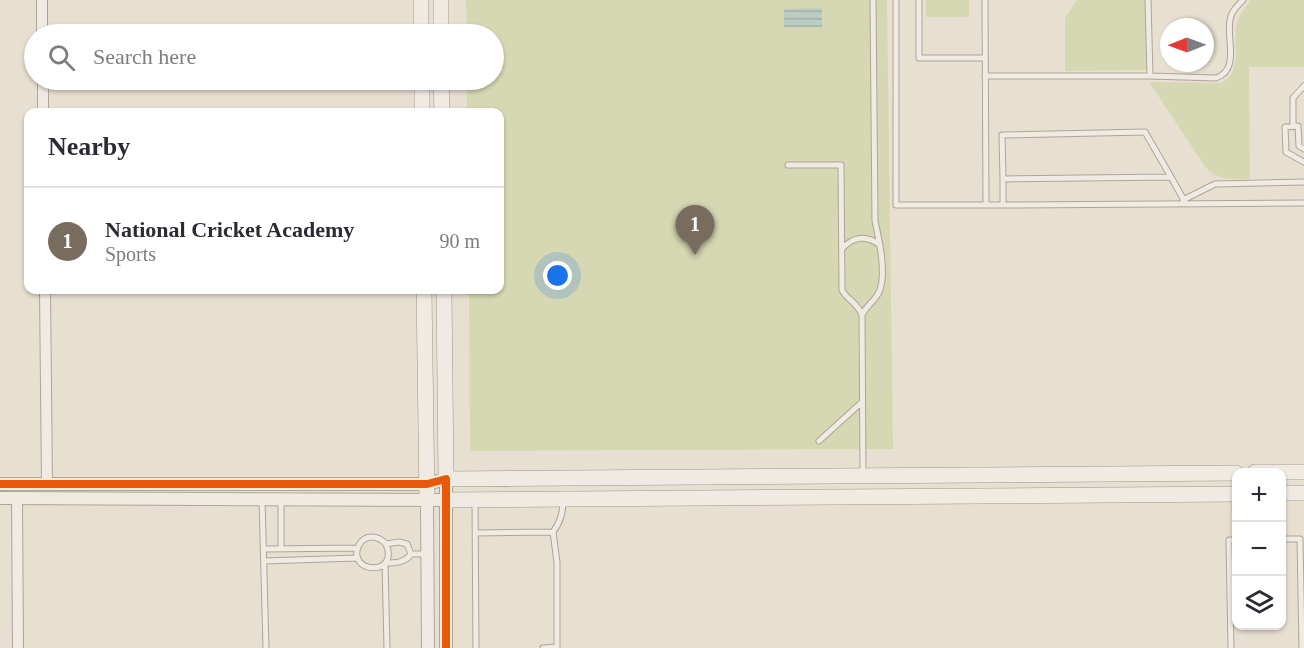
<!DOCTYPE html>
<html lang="en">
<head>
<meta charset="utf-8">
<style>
  body { margin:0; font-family:"Times New Roman",serif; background:#f7f7f7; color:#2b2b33 }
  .controls { position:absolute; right:18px; bottom:18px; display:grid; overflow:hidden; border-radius:12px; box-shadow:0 2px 4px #0004 }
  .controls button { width:54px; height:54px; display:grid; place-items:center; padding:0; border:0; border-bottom:2px solid #e1e1e2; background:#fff; color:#2b2b33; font:30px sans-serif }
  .compass { position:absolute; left:1160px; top:18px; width:54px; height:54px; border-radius:50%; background:#fff; box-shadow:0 2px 4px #0004; rotate:269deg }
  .you { position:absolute; left:558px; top:276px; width:21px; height:21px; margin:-15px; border:4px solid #fff; border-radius:50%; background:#1a73e8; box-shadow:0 0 0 9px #1a73e833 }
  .badge { display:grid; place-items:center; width:39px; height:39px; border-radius:50%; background:#786c5e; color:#fff; font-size:20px; font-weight:700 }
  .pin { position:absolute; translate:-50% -50px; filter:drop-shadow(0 2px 3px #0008) }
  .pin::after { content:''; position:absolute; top:32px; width:21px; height:18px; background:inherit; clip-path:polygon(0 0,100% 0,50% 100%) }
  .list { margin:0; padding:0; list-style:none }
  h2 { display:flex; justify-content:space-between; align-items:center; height:78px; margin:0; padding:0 24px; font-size:26px }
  h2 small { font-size:20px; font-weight:400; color:#7c7c81 }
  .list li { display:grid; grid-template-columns:39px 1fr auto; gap:18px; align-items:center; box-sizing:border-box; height:108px; padding:0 24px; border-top:2px solid #e1e1e2 }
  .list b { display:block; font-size:22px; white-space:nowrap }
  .list p { margin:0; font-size:20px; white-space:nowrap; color:#7c7c81 }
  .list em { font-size:20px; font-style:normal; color:#7c7c81 }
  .icon { flex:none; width:33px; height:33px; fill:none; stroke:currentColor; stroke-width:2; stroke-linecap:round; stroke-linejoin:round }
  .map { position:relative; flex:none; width:1304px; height:648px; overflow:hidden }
  .search { position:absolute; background:#fff; box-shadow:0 2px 4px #0004; left:24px; top:24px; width:480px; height:66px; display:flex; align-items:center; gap:15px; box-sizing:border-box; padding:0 21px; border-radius:33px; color:#7c7c81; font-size:22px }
  .panel { position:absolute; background:#fff; box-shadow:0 2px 4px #0004; left:24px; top:108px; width:480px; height:186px; border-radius:12px }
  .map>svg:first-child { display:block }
  .green { fill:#d6d7b3 }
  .water { fill:url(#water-rules) }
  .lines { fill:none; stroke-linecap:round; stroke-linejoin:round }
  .service-casing { stroke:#ada599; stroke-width:7 }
  .minor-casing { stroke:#ada599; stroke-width:12 }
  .tertiary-casing { stroke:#ada599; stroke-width:14 }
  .secondary-casing { stroke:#9c958a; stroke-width:16 }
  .service { stroke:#efebe3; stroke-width:5 }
  .minor { stroke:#efebe3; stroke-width:10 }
  .tertiary { stroke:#efebe3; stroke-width:12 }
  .secondary { stroke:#efebe3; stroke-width:15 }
  .cycleway-casing { stroke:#f7eed8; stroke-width:11 }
  .cycleway { stroke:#e8590c; stroke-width:8 }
</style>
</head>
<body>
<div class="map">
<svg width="1304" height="648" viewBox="0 0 1304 648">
  <defs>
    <pattern id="water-rules" width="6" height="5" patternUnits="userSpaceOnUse" patternTransform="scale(1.5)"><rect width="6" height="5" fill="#bcccc2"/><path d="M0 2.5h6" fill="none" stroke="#a2b0a6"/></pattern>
  </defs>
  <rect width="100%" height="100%" fill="#e7e0d1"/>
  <path class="green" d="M466,0h421l6,449 -423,2 -1,-161h31v-178h-33v-32h27v-46h-27z
    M926,0h43v17h-43z
    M1077,0h70l1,70 -83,1v-53z
    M1251,0h53v67h-55l1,112c-17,0 -31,2 -44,-11l-57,-86 72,1c25,-14 9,-41 17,-63 2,-7 9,-14 13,-20z"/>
  <path class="water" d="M822,8v19h-38v-18z"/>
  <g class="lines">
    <g class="service-casing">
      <path id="service" d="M896,0v205h107
        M919,0v58h66
        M985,0l1,205
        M1148,0l2,76 66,2c26,-9 8,-43 15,-62 1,-5 8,-12 12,-16
        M985,76h165
        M1293,126v-28l11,-12
        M1304,149l-5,-3 -1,-20 -13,1 1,25 18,10
        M788,165h53l1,125c5,10 16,13 20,25l1,159
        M1003,179l-1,-44 143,-3 26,45
        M1183,200l32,-16 89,-2
        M1186,204l-15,-27 -168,2v26l301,-2
        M842,249c11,-13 25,-14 38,-4
        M862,315c4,-9 13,-14 17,-23 8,-17 0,-53 -4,-71l-2,-221
        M819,441l43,-39
        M1235,495l1,45
        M262,500l4,148
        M281,500v49
        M475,501l1,147
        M476,533l77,-1
        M1282,539h18l2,109
        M386,544c14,34 -41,29 -27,1 6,-11 19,-10 27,-1l13,-2 8,2 4,10
        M264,549l94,-1
        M264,561l94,-3
        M387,648l-2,-85c10,0 20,0 26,-9h16
        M543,648l14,-1v-85l-4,-30c7,-9 11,-21 9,-31
        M1231,648l-2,-108h7"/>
    </g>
    <g class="minor-casing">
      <path id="minor" d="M42,0v34
        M43,80v32
        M45,290l2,194
        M17,498l1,150"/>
    </g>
    <g class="tertiary-casing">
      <path id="tertiary" d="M0,484h427l19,-5v169
        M0,498l445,2
        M427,500l1,148"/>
    </g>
    <g class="secondary-casing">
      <path id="secondary" d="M421,0v34
        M441,0v34
        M422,80v32
        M441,80l1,32
        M424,290l3,210
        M444,290l2,189 790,-6
        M1255,472h49
        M1282,493h22
        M445,500l791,-6"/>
    </g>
    <use href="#service" class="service"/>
    <use href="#minor" class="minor"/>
    <use href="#tertiary" class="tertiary"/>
    <use href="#secondary" class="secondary"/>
    <g class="cycleway-casing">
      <path id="cycleway" d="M0,484h427l19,-5v169"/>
    </g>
    <use href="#cycleway" class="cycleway"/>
  </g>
</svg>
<div class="controls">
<button>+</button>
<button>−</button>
<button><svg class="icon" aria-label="layers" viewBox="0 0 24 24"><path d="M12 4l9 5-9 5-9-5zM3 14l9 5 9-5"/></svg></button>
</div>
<svg class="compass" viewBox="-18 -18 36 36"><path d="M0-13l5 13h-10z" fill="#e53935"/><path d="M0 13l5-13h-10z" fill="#7c7c81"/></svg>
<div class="you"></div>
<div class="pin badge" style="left:695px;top:255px">1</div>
<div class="search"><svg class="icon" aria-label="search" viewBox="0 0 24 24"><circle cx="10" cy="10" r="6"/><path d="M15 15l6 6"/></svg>Search here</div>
<section class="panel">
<h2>Nearby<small></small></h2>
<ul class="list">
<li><span class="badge">1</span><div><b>National Cricket Academy</b><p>Sports</p></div><em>90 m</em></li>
</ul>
</section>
</div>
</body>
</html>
